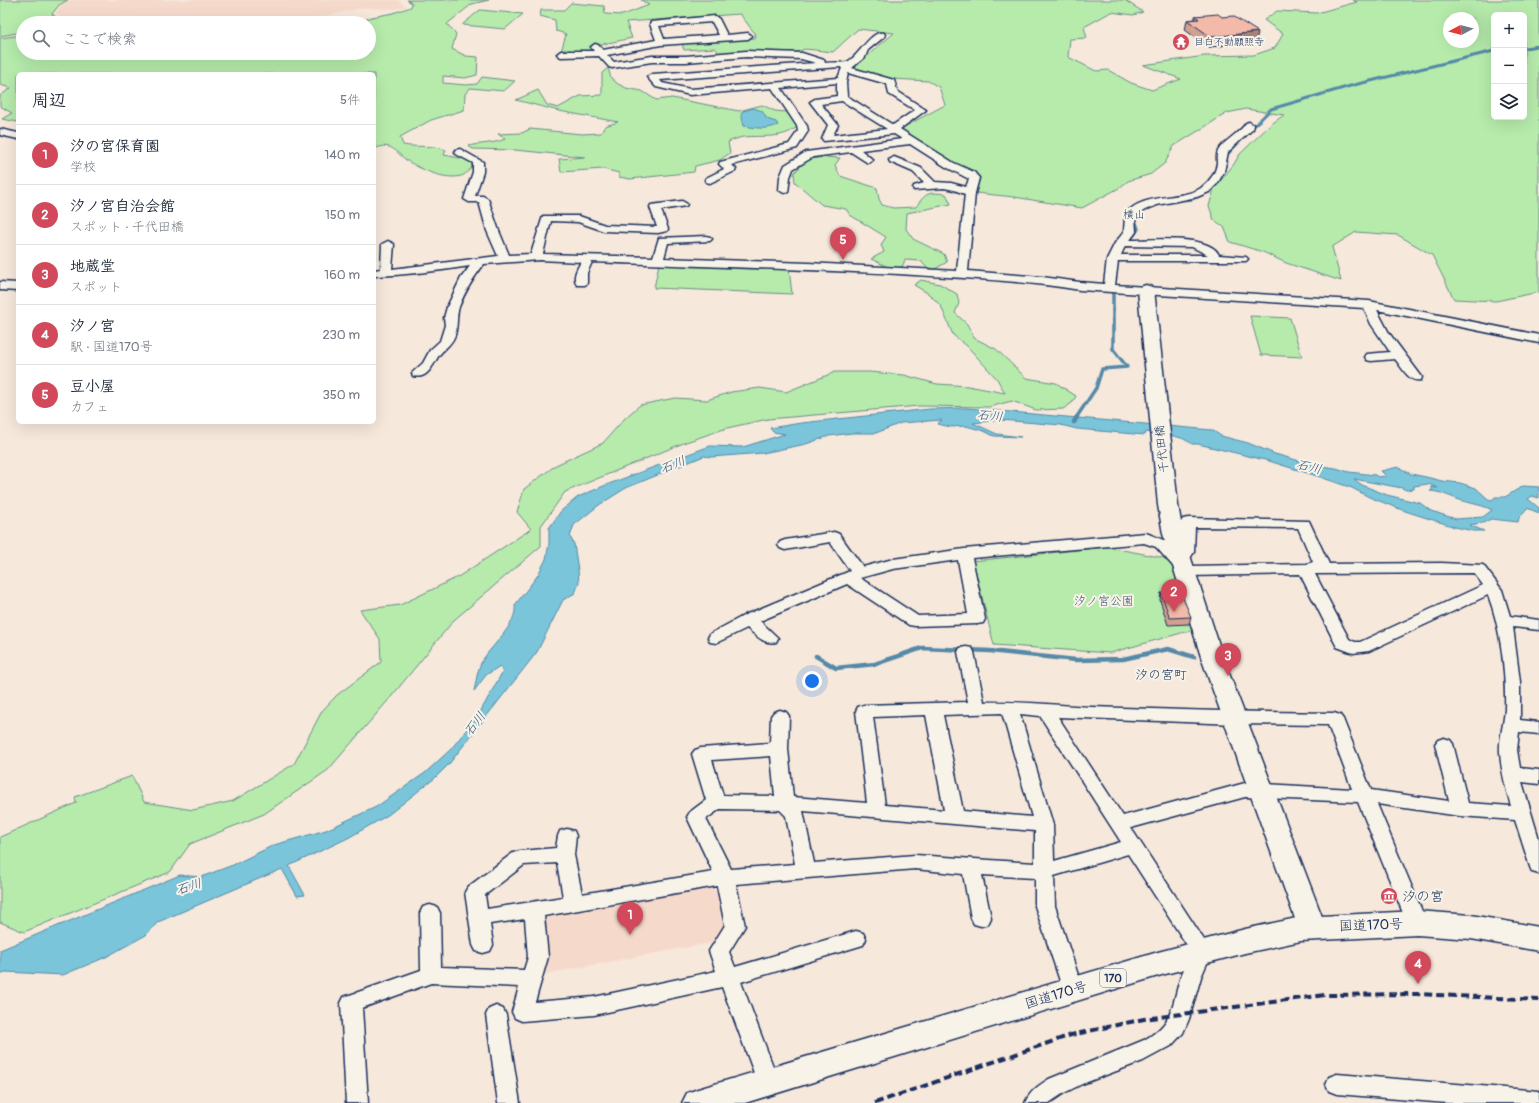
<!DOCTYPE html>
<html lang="ja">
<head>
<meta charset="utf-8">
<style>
  body { margin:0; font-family:Pangolin,"Klee One",sans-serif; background:#f2f2f3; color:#1f2937 }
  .controls { position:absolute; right:12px; top:12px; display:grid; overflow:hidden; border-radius:6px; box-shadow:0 4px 16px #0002 }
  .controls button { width:36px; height:36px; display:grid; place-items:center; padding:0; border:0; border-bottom:1px solid #e0e1e3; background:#fff; color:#1f2937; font:20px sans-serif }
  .compass { position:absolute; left:1443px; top:12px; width:36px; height:36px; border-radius:50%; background:#fff; box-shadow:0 4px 16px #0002; rotate:263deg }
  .you { position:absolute; left:812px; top:681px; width:14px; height:14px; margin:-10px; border:3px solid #fff; border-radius:50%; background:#1a73e8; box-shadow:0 0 0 6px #1a73e833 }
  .badge { display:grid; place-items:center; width:26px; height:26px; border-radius:50%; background:#d1495b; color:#fff; font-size:13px; font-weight:700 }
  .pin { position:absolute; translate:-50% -33px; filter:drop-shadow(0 1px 2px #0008) }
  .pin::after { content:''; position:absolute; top:21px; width:14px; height:12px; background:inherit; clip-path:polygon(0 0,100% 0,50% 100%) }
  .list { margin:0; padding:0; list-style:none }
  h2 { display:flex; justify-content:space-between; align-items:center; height:52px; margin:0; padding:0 16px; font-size:17px }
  h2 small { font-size:13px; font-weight:400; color:#747a83 }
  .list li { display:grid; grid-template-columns:26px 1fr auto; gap:12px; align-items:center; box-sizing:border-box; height:60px; padding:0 16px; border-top:1px solid #e0e1e3 }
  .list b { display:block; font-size:15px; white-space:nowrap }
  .list p { margin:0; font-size:13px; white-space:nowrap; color:#747a83 }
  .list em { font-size:13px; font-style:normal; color:#747a83 }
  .icon { flex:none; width:22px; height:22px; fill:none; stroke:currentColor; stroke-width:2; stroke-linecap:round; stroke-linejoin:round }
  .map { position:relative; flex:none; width:1539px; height:1103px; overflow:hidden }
  .search { position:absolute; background:#fff; box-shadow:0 4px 16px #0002; left:16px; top:16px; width:360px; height:44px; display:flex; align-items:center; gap:10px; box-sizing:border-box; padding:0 14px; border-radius:22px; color:#747a83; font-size:15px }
  .panel { position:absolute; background:#fff; box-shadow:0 4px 16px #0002; left:16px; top:72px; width:360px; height:352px; border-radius:6px }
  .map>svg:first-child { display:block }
  .built { fill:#f5dacc }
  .green { fill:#b6ebac; stroke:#688d85; fill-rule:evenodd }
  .water { fill:#7ac5da; stroke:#5489a8; fill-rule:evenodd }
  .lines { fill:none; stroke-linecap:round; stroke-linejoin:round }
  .stream-far2 { stroke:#5489a8; stroke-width:3 }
  .stream-far1 { stroke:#5489a8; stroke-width:3.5 }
  .stream { stroke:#5489a8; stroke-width:4.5 }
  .street-casing { stroke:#1b2f5e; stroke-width:3 }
  .secondary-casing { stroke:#1b2f5e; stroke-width:3 }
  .highway-casing { stroke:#1b2f5e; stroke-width:3 }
  .street { fill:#f7f3e8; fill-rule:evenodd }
  .secondary { fill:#f7f3e8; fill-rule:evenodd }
  .highway { fill:#f7f3e8; fill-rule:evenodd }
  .rail { stroke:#1b2f5e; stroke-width:4; stroke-dasharray:8 4; stroke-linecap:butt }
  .wall { fill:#d1a091; stroke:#1b2f5e }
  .shaded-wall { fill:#aa8276; stroke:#1b2f5e }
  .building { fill:#f3baa9; stroke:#1b2f5e }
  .labels { text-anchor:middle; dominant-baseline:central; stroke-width:4; stroke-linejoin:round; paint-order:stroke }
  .far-poi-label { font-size:10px; fill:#1b2f5e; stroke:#f7f3e8; text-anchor:start }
  .far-neighbourhood-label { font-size:11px; fill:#1b2f5e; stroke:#f7f3e8 }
  .shield { fill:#f7f3e8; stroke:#5d6a87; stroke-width:1 }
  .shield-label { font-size:11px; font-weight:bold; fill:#1b2f5e }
  .street-label { font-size:12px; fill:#1b2f5e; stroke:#f7f3e8 }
  .park-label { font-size:12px; fill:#3a556e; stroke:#f7f3e8 }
  .water-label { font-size:13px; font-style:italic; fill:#33547d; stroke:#f7f3e8 }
  .neighbourhood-label { font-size:13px; fill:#1b2f5e; stroke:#f7f3e8 }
  .near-poi-label { font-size:14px; fill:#1b2f5e; stroke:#f7f3e8; text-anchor:start }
  .near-street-label { font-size:14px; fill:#1b2f5e; stroke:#f7f3e8 }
</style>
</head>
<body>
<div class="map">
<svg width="1539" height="1103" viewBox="0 0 1539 1103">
  <rect width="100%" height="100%" fill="#f6e8db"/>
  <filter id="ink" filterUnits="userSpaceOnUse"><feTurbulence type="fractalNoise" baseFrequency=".025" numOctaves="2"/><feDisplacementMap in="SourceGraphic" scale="8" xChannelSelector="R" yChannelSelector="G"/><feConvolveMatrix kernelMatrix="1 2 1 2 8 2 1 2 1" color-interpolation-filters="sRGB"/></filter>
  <g filter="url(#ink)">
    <path class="built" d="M70,0h328l8,7 -13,2 -29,-1 -31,6 -35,9h-94l-17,-4 -40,-1 -84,2 -7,-7 5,-8z
      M705,886l15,7 6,31 -11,18 -170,32 -4,-45 8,-14z"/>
    <path class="green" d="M0,0h68l-9,5 -7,9 4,3 -4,2 1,3 -30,1v9l-23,4z
      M407,0h82l-17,4 -25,20 9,10 -4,15 14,7 12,1 -1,18 -12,3 -22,-2v7l23,2 11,-1 5,-7 33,4 -11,10 -34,-3 -5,6 -1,16 -33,10 -31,17 3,8c15,3 28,-1 43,5l-2,5 21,4 10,5c-4,4 -9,11 -14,12 -15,4 -37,-5 -50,-13 -14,-7 -17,-23 -37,-14v-75h-356v48l-16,-3 10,-6 -12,-7v-10l11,-8 -11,-3v-47l23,-3v18h346v-30h-13l16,-6 21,-4 18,-6 1,-4z
      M641,0h493l-8,1 17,11 -10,3 -22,-3 -27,15 3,11 -17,1 -2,18 28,14 12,-1 23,13 21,7 29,-11 -38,-14 62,-9 49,-1 21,-7 8,-14 -19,-14 13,-9 40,2 40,-11 -4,-2h186v292l-43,9 -42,-2 -22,-44 -34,-20 -42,-3 -24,15 9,34 -55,-18 -23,-11 -33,-10 -6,-15 -10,-7 -5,-14 5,-17 20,-25 6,-10 30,-29 14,-10 -38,-6 -19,4 -53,33 -9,17 -14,11 -23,7 -9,7 -37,20 -68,-11 -38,-4 4,-16 -27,-14 -53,-34 45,-24 -6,-18 -11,-6 -35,-2 -35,-9 -5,-5 14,-9 27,-23 -36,-4 -25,23 -28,-3 -8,3 -39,-1 -38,3 -5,-6 -31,2 -2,-6 73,-6 1,-3 -16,-21 -114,8 6,16 -43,9 1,5h-29l5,-18 -10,-3 -1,-11 -15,-4 1,-6h23l7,-7 33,3 1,8 18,1 26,-10zM1494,15h30v102h-30zM1449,18h24v24h-24z
      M480,10l43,4 -18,15 -42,-4v-1z
      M608,68l3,10 7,6 8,4 16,3 14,9 16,-2 67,13 23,-6 13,6 12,1 11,14c-15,14 -36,9 -55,11 -5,1 -10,3 -15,5l2,11 -10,7 -25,6 -1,6 -64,7 -11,-2v-4l-16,-4 -42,3 -2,-13 26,-2 -70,-7 -42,-1 -5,-3c13,-3 26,-2 37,-7l-7,-5 24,-1 8,-4 52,5 19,-1 4,-7 13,-4 -59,-11 -43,-11 22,-10 9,15 11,3 22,-12 22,-1v-22z
      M823,157l17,1 -5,7 5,11 37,12 2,11 3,6 11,3 23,-1c10,-15 13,-15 30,-13l5,10 -44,9 -1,16 7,10 31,15 3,8 -12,7 -9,-2 -5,-6 -16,-1 -3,7 -12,1 -19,-9 13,-7 -3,-7 5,-8 -36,-22 -4,-6 -24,-4 -27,-23 -1,-9 13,-13z
      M659,264l130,4 3,26 -138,-6z
      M921,280l19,4 17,10 2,9 -4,10 12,11 7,14 22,11 30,29 30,5 20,13 -4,7 -9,6 -27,1 -24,-9 -23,6 -70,-1 -151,13 -41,9 -41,14 -121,50 -24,34v20l-87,74 -63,77 -63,73 -64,44 -74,30 -20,28 -146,60 -24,-10v-85l76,-34 -1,-6 57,-21 12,26 49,8 40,-9 61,-37 28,-53 15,-16 44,-33 -1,-23 -20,-29 40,-5 58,-28 73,-48 -14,-17 7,-23 32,-24 47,-22 22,-25 15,-13 35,-7 32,2 24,-8 29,-4 26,4 49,-20h34l35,3 33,9 31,2 37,7 -8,-14 -31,-34 -13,-10 -12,-29 -12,-12 -15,-9z
      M1250,316l40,2 12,39 -41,-2z
      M1107,547l63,12 22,71 -82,23 -116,-8 -21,-84z"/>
    <path class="water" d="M753,108l9,3 5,8 9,3 2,3c-11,5 -22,3 -34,1l-3,-13 2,-2z
      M966,408l246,22 9,6 27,7 27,11 39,11 22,3 13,4 26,3 3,2 8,-1 -5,-5 17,-4 13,7 15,3 16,4 18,2 16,5 12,11 4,1 3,-3h10l18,-11 16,1v11l-7,-2 -4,3 11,9v5l-12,-5 -8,10 -1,4 -27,-3 -8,4 -14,2 15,6h-11l-18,-4 -50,-16 -36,-14 -17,-9 -32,-11 -51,-16 -71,-17h-6c-11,-10 -32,-9 -46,-12l-1,3 -68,-6 -16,-4 -61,-5 -27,3 24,11 24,3 -27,-1 -10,-5 -18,-5 -15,1 -14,-3 5,-4 -41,3 -25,10h-24l-23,3 -23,8 -43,9 -52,4 -7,-1 -78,32 -27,17 -25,20 -4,12 4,7 4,26 1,13 -4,10 -12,7 -26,52 -88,112 -14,14 -47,37 -40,23 -59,28 16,29 -8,1 -15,-27 -124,53 -12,13 -40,22 -43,18 -58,-3 -5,2v-24l180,-75 21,2 32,-12 41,-20 52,-15 50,-23 49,-34 26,-24 28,-35 24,-43 -3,-5 -14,9 -12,16c2,-8 3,-20 7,-28 8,-16 37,-38 34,-58l23,-30 8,-16 3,-15v-16l12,-17 17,-14 28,-12 104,-39 33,1 42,-13 -12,-2 -3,-4 31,-5 129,-14zM1354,479l48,9 4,2 8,-1v-3l14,-2 10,4 -7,-1 2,2 -3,2c15,1 27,10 41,12 7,2 14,3 21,7l-9,7 -27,2 -25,-8 -11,-8 -33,-8 -25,-10z"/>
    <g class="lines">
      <path class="stream-far2" d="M1524,48l15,-2
        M1250,130l21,-21 83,-24 140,-34
        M1223,169l4,-7 -1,-6 17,-19"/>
      <path class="stream-far1" d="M1177,200l15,-1 8,-4
        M1133,236l5,-7 -4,-12 6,-5
        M1076,418l20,-30 6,-19 25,-2 -14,-18v-63"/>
      <path class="stream" d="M1074,422l3,-5
        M816,656l20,12 39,-4 47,-16 68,3 86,9 47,-1 45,-10 26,8"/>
      <g class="street-casing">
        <path id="street" d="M715,16l4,3 8,16 21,-2 4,3 -4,3 -87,6 -54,10 7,7 38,-6h34l60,-5 56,2 22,7 1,3c5,-1 19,0 22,-1 12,-5 23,-32 37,-29l1,2 -1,2 -16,13 -3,7 -13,11 42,12 3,11 29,19 -26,19 54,34 20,9 5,6 -4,15 -7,78 74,6 38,5 24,2 3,-25 8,-16 9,-11 1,-17c16,-23 56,-14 76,-27 8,-6 15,-15 16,-25 0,-5 -1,-8 1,-12 6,-11 21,-17 28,-28l3,-1 5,3 -1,4 -25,23 -4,20 -7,12 -8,8 -12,5 -40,8 -12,5 -10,6 1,16 -6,8c20,0 80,-6 89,15l27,2 2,2 -2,2h-128l-3,24 254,16 170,34v8l-162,-33 12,23 33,44 -1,3c-12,3 -19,-13 -26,-21l-24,2 -4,-1 -2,-3 2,-3 23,-2 -19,-28 -7,-16 -284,-18c-60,-10 -121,-12 -181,-16 -102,-5 -204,-8 -307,-12l-5,11v10l-2,2h-8c-5,-8 0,-16 4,-23l-41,-2 -56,4c-10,13 -19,27 -25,43 -3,9 -1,18 -4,28 -3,9 -9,12 -15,19 -7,9 -11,26 -27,22l-1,-3 11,-10 7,-13 10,-9 5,-16 -1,-7 3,-11 14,-29 9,-12c-32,5 -64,9 -96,10v-6l7,-1 1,-25 6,-3 6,3 -2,25 106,-13 -11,-25 -8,-29h-10l-5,-3 9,-27v-9l-17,-9 -1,-2 1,-2 4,-1 23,13v10l-8,24h8l5,3 11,32 10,24 22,-1 12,-38h36l26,9 52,2 -7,-20 1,-2 31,-4 5,3 -1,2 -25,4 7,19 -1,2 -9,2 -54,-2 -26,-9 -27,-1 -8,33 110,3 6,-19 47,-2 4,1 2,2 -2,2 -42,2 -4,15 144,5 149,8 8,-77 -11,-4 -10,-2 -30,2 -1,-2 1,-2 10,-3 -11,-11 -23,-10 -1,-2 5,-3 27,11 14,14 16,1 15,4 3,-8 -23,-12 -36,-23 -49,6 12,10 -5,3 -17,-11 -38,5 -20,12 -3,8 -2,15 -4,1 -5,-3 1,-13 5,-12 21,-13 96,-13 -8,-5 -70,7 -2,-2 6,-14 -18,-23 5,-3 22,-3v-13l-56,5 26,38 1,5 -11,17 -65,17 4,4 -1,2 -25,12 -4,-1 -1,-2 1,-2 18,-9 -5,-5 1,-2 69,-18 9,-13 -1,-5 -25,-38 -82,7 -34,-8 -9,-10 5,-3 164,-11 -15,-4 -55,-2 -60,5h-34l-40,6 -3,-1 -10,-11 -38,1 -4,-3 4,-3h33l-3,-4 4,-3 3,1 5,5 53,-10 -6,-16 1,-2zM712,22l7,13 -55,4 -5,-13zM841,67l1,1 -4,10 -148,11 -28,-6 -2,-3zM848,73l39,11 2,10 26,16 -22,15 -46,-29 -1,-13zM842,101l45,28 -54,6 5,-10 -17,-21zM1125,246l67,1 16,8h-87z
          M0,129l18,4v6l-18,-4z
          M0,282l18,1v8l-18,-1z
          M1188,518l121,3 20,43 112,-1 42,2 19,25 8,26 29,4v10l-26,-3 7,55v38l19,2v12l-20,-2 -2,18 3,18 19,2v14l-17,-2 17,57v35l-7,-2 -2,-5 -15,-47 -55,-4 -83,-12 50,119 -3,6 -7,2 -7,-2 -3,-6 -49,-121 -113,-5 -114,31 81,124 -11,25 -12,42 -6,14 -12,13 -28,15 -61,23 -18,9 -15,10h-24c5,-12 13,-17 24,-24l95,-39c30,-17 27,-32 36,-61 3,-9 8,-18 12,-26l-64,-99 -74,22 1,30 28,84 -3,6 -7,3 -7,-3 -3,-6 -28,-84v-28l-53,-3 9,43 -3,6 -7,2 -7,-2 -3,-6 -8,-44 -48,-5 -179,15 9,42 -16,26 6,15 121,-36 7,2 3,6 -3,6 -122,37 38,100 -3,7 -8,3 -8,-3 -38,-102 -128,28 -72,6 -7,-3 -3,-6 7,-25 -88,-4 -69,25 6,95h-22l-5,-100 3,-6 77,-27 -1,-57 3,-6 7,-2 7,2 3,6 1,54 83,3 4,-13 -3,-38 -35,5 3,21 -3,6 -7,2 -7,-2 -3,-6 -8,-53 3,-5 45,-34 7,-2 36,-3 2,-12 2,-5 7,-2 7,2 2,5 -2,19 8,39 131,-22 -26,-55 3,-5 16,-12 -14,-46 3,-4 6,-2 69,-5 1,-27 3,-4 6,-2 6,2 3,4 -1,33 5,48 74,6 -11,-92 2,-4 6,-2 104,-3 -10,-50 2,-4 6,-1 6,1 2,4 10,50c36,-1 71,3 107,5 81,3 162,5 243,6l6,2 3,4 28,71 78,11 -14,-57 3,-4 6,-2 6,2 3,4 15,59 43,3c-5,-17 -10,-36 -11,-54 -1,-14 4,-28 5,-43 1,-37 -4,-80 -17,-114l-119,56 -16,2 -16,-6 -37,-73 -115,2 -5,-2 -24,-27 -12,-4 -172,15 13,61 -2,4 -6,1 -62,2 -6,-1 -62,-41 -87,37 18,17 -2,4c-12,3 -20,-7 -29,-14l-31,15 -6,-1 -2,-4 2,-4 35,-19 105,-44 -20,-29 -45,8 -5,-2 -2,-3 2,-3 5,-2 49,-8 5,2 24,33 30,-8 71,-10 182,-16 20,8 12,13 3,-32 2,-3zM1195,527l103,1 15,34 -6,2 -118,2 -2,-3 7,-11zM958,560l10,54 -50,2 -58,-38 33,-9zM1474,573l9,12 -123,57h-5l-6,-3 -34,-65zM1002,713l30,104 -69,-6 -20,-96zM1020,714l20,2 81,126 -67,19 -1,-36zM926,715l18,95 -59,-5 -12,-88zM1058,717l178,7 92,1 24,64 -107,-6 -122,33zM771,756l4,40 -52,-1 -11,-35zM720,809l60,1 6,6 9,48 -64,5 -25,-50zM803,811l232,20v32l-120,-8 -101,8zM557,863l6,34 -76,12 -2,-14 39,-30zM717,886l8,39 -16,26 7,20 -122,26 -59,5 13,-45 -4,-41z
          M496,1006l7,3 3,6 14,88h-22l-12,-88 3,-6z
          M1337,1074l202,17v12h-92l-110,-9 -8,-3 -3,-7 3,-7z"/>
      </g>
      <g class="secondary-casing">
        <path id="secondary" d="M1146,285l6,2 2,3 24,215 5,29 41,126 102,267 -4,8 -10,3 -10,-3 -4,-8 -96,-267 -39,-126 -5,-29 -20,-215 2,-3z"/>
      </g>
      <g class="highway-casing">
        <path id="highway" d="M1417,911l54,4 68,12v24l-68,-12 -54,-4 -116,6 -56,12 -87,23 -413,127h-63l5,-10 11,-4 460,-137 87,-23 56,-12z"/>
      </g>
      <use href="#street" class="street"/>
      <use href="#secondary" class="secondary"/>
      <use href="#highway" class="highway"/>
      <path class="rail" d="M875,1103l196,-68 73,-16 181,-24 92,-1 122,6"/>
    </g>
    <path class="wall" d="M1195,16l27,1 34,25 -47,5 -24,-17 2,-10 8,-1z
      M1161,593l30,24 -2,7 -21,1 -8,-25z"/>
    <path class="shaded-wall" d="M1258,32l-2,10 -47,5 2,-10z"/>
    <path class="building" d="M1218,14l4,3 11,-1 25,16 -47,5 -24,-17 12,-1 -4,-3z
      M1161,593h20l10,24 -21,1z"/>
  </g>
  <defs>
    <g id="temple-disc" transform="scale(0.9)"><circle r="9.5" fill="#d1495b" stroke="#f7f3e8"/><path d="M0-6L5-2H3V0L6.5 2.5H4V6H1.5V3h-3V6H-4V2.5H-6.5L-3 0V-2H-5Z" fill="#fff"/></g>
    <g id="museum-disc" transform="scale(0.9)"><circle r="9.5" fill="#d1495b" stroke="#f7f3e8"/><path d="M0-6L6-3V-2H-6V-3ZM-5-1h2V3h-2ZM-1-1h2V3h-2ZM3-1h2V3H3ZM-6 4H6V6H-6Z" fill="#fff"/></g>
  </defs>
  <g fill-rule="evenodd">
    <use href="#temple-disc" x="1181" y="42"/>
    <use href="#museum-disc" x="1389" y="896"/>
  </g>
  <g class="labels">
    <g class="far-poi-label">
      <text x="1194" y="42">目白不動願照寺</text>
    </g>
    <g class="far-neighbourhood-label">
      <text x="1134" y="214">横山</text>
    </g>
    <rect class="shield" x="1100" y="969" width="26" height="18" rx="3"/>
    <g class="shield-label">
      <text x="1113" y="978">170</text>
    </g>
    <g class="street-label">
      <text transform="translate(1162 449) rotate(-96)">千代田橋</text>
    </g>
    <g class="park-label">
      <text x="1104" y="601">汐ノ宮公園</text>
    </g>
    <g class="water-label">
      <text transform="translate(990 416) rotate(5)">石川</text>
      <text transform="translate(673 465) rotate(-22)">石川</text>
      <text transform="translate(1309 467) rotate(13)">石川</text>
      <text transform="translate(475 724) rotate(-53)">石川</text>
      <text transform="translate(189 887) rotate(-18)">石川</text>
    </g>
    <g class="neighbourhood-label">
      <text x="1161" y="675">汐の宮町</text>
    </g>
    <g class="near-poi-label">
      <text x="1402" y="896">汐の宮</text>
    </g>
    <g class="near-street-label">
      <text transform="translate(1371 925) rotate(-2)">国道170号</text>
      <text transform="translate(1056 995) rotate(-17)">国道170号</text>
    </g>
  </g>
</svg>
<div class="controls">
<button>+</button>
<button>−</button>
<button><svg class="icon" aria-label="layers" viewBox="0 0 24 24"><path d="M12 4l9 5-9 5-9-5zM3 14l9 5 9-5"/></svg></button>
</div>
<svg class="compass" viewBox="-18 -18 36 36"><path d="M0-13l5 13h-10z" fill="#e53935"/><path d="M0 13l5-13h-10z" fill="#747a83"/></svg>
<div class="you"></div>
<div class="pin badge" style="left:630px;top:935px">1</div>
<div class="pin badge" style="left:1174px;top:612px">2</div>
<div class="pin badge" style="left:1228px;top:676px">3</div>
<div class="pin badge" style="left:1418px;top:984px">4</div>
<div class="pin badge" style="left:843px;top:260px">5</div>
<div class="search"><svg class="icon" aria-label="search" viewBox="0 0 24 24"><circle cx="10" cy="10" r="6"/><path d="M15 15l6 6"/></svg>ここで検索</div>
<section class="panel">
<h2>周辺<small>5件</small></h2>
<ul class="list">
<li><span class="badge">1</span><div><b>汐の宮保育園</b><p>学校</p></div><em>140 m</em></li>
<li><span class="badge">2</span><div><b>汐ノ宮自治会館</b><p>スポット · 千代田橋</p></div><em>150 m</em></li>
<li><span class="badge">3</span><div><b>地蔵堂</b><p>スポット</p></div><em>160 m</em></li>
<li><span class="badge">4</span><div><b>汐ノ宮</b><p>駅 · 国道170号</p></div><em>230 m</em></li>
<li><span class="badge">5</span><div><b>豆小屋</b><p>カフェ</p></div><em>350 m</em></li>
</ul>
</section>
</div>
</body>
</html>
